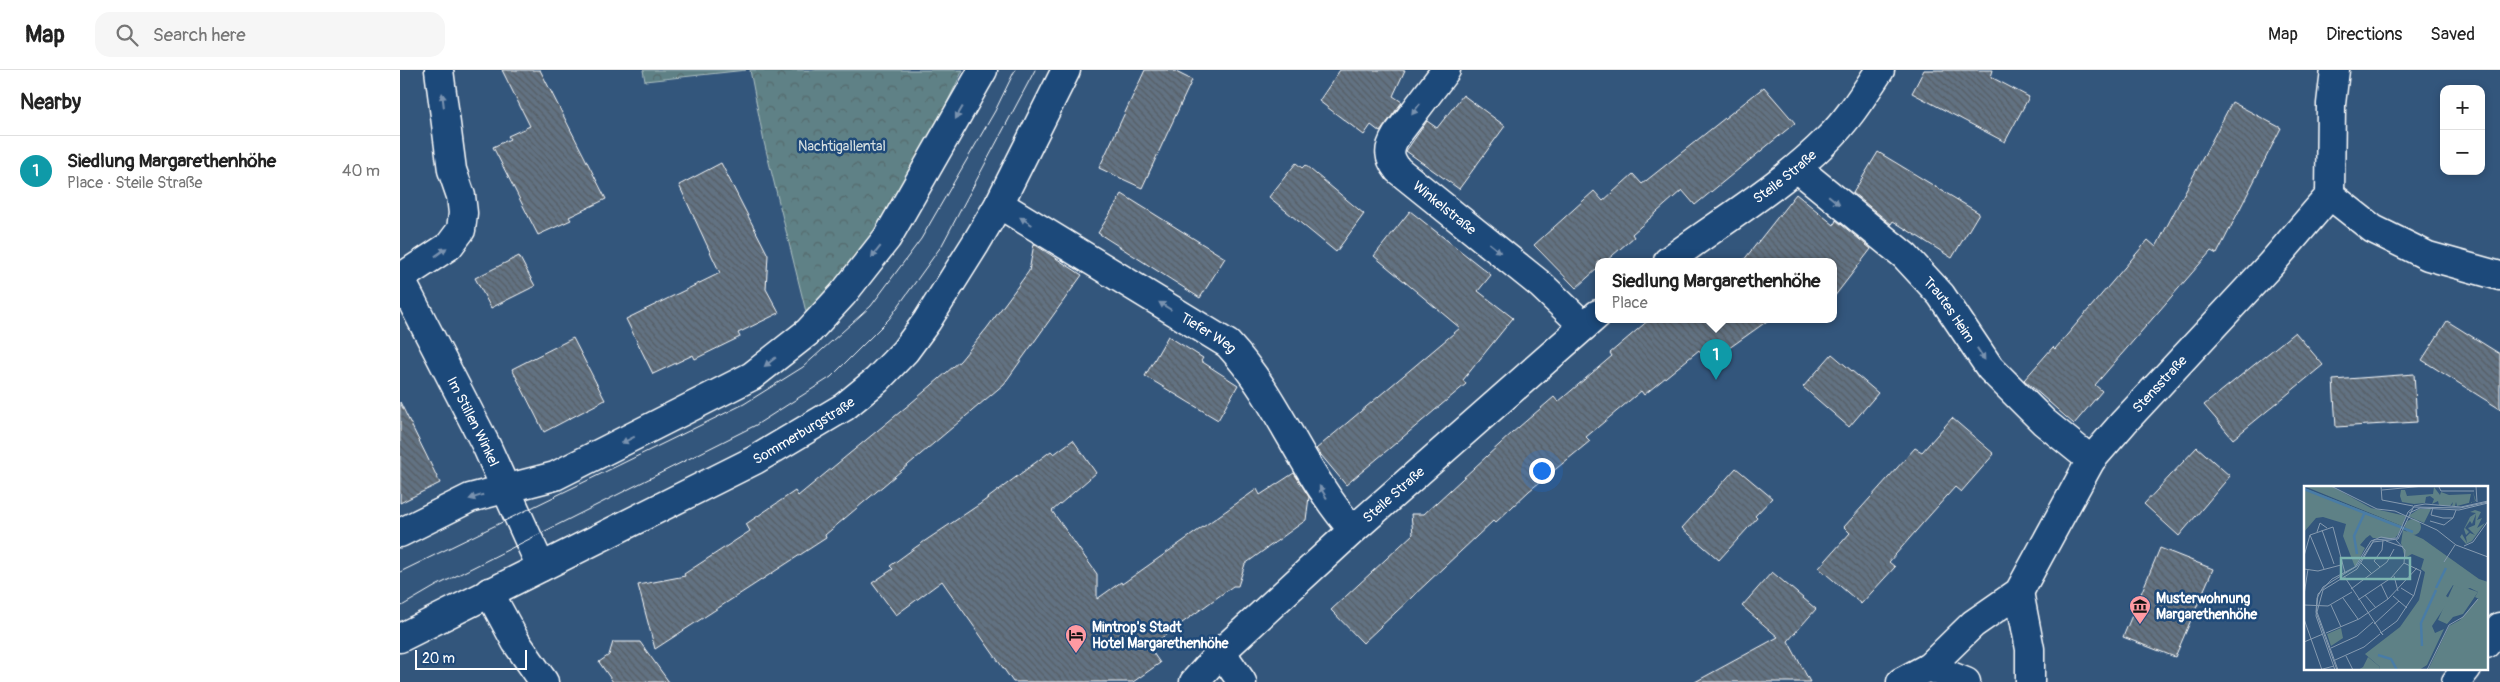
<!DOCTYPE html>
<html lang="en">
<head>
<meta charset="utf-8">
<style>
  body { margin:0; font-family:Pangolin,sans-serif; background:#f6f6f6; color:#222 }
  .controls { position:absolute; right:15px; top:15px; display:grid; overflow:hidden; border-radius:10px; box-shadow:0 2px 8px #0003 }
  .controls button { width:45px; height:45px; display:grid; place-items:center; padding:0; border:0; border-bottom:1px solid #e0e0e0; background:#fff; color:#222; font:25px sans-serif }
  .scale { position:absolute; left:15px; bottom:12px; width:112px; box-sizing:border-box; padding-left:5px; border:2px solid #fff; border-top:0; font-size:14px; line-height:18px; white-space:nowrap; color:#fff; -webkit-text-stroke:4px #1f4a7a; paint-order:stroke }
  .you { position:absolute; left:1141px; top:400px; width:18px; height:18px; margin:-12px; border:4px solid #fff; border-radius:50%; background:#1a73e8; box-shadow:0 0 0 8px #1a73e833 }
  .badge { display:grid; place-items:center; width:32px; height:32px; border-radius:50%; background:#85585c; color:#fff; font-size:16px; font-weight:700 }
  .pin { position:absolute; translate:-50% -41px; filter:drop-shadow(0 1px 2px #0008) }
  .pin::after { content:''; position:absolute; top:26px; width:18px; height:15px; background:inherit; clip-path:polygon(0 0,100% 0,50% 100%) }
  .popup { position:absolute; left:1195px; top:188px; width:242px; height:65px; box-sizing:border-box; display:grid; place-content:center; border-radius:10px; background:#fff; filter:drop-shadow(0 1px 4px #0005); font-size:16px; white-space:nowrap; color:#767676 }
  .popup b { font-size:19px; color:#222 }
  .popup::after { content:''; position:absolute; left:50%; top:100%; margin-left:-10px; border:10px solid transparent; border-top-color:#fff }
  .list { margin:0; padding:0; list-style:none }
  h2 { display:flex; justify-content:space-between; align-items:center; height:65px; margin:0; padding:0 20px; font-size:21px }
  h2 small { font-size:16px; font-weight:400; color:#767676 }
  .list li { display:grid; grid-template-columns:32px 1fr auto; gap:15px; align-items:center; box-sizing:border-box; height:70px; padding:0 20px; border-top:1px solid #e0e0e0 }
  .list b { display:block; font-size:19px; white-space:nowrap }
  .list p { margin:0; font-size:16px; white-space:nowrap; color:#767676 }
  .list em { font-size:16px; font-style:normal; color:#767676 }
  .icon { flex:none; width:28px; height:28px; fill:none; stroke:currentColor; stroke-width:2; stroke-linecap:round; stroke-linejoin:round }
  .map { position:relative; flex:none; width:2100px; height:612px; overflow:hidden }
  header { display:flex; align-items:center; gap:30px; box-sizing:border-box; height:70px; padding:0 25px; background:#fff; border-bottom:1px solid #e0e0e0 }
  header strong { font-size:24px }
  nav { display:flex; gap:28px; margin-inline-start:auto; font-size:18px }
  .search { width:350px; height:45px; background:#f6f6f6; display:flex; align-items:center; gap:12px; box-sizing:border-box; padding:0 18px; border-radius:15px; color:#767676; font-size:19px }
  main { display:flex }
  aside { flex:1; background:#fff }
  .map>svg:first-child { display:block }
  .forest { fill:url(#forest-crowns); stroke:#aec0c2 }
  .building { fill:url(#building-back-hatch); stroke:#fff }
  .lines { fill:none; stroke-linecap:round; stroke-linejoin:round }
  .street-casing { stroke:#fff; stroke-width:31 }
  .secondary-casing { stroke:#fff; stroke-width:31 }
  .street { stroke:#1f4a7a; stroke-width:28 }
  .secondary { stroke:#1f4a7a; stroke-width:28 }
  .tram { stroke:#fff; stroke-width:1 }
  .oneway { fill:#7992af }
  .labels { text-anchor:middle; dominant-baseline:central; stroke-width:5; stroke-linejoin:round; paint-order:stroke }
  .park-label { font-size:14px; fill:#d7e0e1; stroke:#1f4a7a }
  .street-label { font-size:14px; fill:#fff; stroke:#1f4a7a }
  .poi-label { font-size:14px; font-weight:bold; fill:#fff; stroke:#1f4a7a; text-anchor:start }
  .inset-river { fill:none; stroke:#497ca6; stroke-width:2.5 }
  .inset-road { fill:none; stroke:#859ab0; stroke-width:1 }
  .view { fill:#7bb4af; fill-opacity:0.15; stroke:#7bb4af; stroke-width:2.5 }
  .inset-edge { fill:none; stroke:#fff; stroke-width:2.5 }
</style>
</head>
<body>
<header>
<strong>Map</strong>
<div class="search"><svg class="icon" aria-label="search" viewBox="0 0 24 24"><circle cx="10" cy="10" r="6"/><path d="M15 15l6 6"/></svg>Search here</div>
<nav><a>Map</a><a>Directions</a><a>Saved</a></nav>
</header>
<main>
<aside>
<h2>Nearby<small></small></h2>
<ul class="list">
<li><span class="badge" style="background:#0f9aa8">1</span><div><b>Siedlung Margarethenhöhe</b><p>Place · Steile Straße</p></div><em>40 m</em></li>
</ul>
</aside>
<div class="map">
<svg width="2100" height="612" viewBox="0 0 2100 612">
  <defs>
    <pattern id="forest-crowns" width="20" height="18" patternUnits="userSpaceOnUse" patternTransform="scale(1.25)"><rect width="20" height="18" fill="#5e8186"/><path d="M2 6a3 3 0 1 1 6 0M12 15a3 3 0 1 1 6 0" fill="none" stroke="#56696c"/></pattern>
    <pattern id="building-back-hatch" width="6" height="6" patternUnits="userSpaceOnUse" patternTransform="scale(1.25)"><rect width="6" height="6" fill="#627282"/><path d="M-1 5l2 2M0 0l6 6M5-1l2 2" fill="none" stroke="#565d64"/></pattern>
  </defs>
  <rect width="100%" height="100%" fill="#33567c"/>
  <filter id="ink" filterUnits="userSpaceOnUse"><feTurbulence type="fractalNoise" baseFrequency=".02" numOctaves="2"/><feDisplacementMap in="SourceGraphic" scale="10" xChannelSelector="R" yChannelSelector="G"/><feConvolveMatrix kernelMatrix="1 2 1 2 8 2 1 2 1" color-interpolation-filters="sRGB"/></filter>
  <g filter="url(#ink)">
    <path class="forest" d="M243,0h103l-101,11z
      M350,0h213l-79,162 -76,88 -44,-178z"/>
    <path class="building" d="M102,0h38l66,129 -37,18 2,3 -33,15 -45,-88 17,-8 -2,-3 22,-10z
      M745,0h27l20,10 -50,108 -43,-20z
      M940,0h65l-12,26 9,6 -22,30 -9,-7 -7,10 -45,-34z
      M1524,0h69l-2,7 38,20 -24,45 -93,-49z
      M1364,17l31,36 -100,82 -13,-15 -50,44 2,3 -28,24h-8v7l-22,20 -42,-43 60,-54 9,10 30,-27 9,10z
      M1063,25l42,31 -46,63 -53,-38 21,-30 10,7z
      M1832,32l49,26 -64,126 -6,-3 -116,134 7,6 -28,33 -50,-44 29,-33 2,2 93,-109 8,7z
      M1478,82l101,61 -27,45 -59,-37 -2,3 -38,-31z
      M321,93l47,92 -2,34 13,24 -41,20 2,4 -45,22 -2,-4 -40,19 -27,-55 94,-46 -41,-88z
      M896,93l6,5 3,-3 59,49 -28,38 -67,-55z
      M722,124l103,64 -25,40 -102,-65z
      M1396,124l38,31 2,-5 35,29 -37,48v-36h-91z
      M1010,141l81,64 -13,16 35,27 -50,62 3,4 -120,101 -30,-36 144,-121 -86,-72z
      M634,174l48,31 -78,109 -179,151 1,3 -171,111 -17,-64 47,-9 -1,-2 66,-43 -4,-7 49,-33 3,5 113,-93 49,-42 27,-33 42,-57z
      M119,186l16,30 -44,22 -16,-30z
      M1250,249h120l-62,44 -9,-13 -55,45 -3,-4 -55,46 4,4 -61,50 -34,32 -2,-2 -130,122 -32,-33 82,-76 -2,-20h13l88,-81 42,-36 4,5 54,-46 -2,-3z
      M2047,251l53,33v55l-78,-49z
      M1895,262l28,33 -90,74 -29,-34z
      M768,266l35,22 -2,3 37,24 -20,35 -73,-44z
      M173,268l32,62 -61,32 -32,-63z
      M1432,284l46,39 -29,34 -46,-40z
      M2014,304l3,48 -81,5 -3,-47z
      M0,332l40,81 -40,20z
      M1552,348l42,36 -33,38 -6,-5 -33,37 -33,38 6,5 -34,37 -42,-36 31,-35 -6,-6 71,-79 7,4z
      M673,370l23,33 -44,38 45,63v25l24,-17 1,2 135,-95 3,6 34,-22 15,24 -3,23 -61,44 -7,22h-5l-84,61 11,16 -27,19h-120l-71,-101 -46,34 -24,-32 21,-14 -3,-3 26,-19 64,-43 71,-53 3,3z
      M1797,377l33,29 -51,60 -35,-32z
      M1336,398l36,30 -17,18 2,2 -38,42 -37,-32z
      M1760,478l53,21 -38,88 -52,-20z
      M1372,502l44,37 -28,32 22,41h-115l83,-45 -36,-31z
      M213,572h27l29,40h-56l-14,-20 10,-7z"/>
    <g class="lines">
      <g class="street-casing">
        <g id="street">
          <path id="s1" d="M1046,0l-50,66c-8,13 -8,21 2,34l143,115 43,41"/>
          <path id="s2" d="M1397,98l108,88 36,39 49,73 54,54 47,38"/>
          <path d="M1930,125l43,34 55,27 72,20"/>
          <path id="s3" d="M599,134l229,140c51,55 75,130 125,186"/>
          <path id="s4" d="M1268,191c53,-39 112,-74 159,-121 21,-20 37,-46 53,-70"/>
          <path id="s5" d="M0,208l86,167 55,122"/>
          <path d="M0,208l49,-32 12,-16 2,-17 -2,-17 -9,-26 -13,-100"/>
          <path d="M0,463l70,-35 85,-22 197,-100 56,-44 35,-38 44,-56 96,-168"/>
          <path d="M89,522l27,50 28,40"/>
          <path d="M1619,522l11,57v33"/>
          <path d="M2086,574l14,-17"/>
          <path d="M821,582l21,30"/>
          <path d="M1529,597l37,15"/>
          <path id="s6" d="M794,612l27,-30 132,-122 245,-216"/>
          <path id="s7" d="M1501,612l28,-15 44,-43 46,-32 72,-132 33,-38 146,-157 60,-70 1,-91 4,-34"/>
          <path d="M2056,612l11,-14"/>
        </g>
      </g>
      <g class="secondary-casing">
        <g id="secondary">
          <path id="s8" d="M0,568l355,-178 89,-53 33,-27 28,-29 22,-30 49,-78 23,-39 67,-134"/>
        </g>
      </g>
      <use href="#street" class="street"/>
      <use href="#secondary" class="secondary"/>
      <path class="tram" d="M0,502l344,-168 59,-37 68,-61 50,-67 74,-128 20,-41
        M0,537l36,-21 320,-161 75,-48 58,-58 53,-74 93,-175"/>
    </g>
    <defs><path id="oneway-solid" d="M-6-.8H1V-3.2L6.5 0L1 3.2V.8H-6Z" transform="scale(1.25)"/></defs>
    <g class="oneway">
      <use href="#oneway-solid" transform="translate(43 30) rotate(-97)"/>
      <use href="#oneway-solid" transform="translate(1016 39) rotate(127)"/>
      <use href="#oneway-solid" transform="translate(559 43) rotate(120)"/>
      <use href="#oneway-solid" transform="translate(1434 130) rotate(40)"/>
      <use href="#oneway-solid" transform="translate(626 151) rotate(-148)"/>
      <use href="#oneway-solid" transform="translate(1095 178) rotate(39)"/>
      <use href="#oneway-solid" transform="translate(41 182) rotate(-36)"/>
      <use href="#oneway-solid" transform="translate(476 182) rotate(128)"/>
      <use href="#oneway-solid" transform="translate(765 236) rotate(-148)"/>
      <use href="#oneway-solid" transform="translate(1581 284) rotate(57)"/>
      <use href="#oneway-solid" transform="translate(370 292) rotate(142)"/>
      <use href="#oneway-solid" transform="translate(228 370) rotate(154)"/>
      <use href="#oneway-solid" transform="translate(923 422) rotate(-121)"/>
      <use href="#oneway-solid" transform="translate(76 427) rotate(163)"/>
    </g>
  </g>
  <defs>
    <g id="museum-pin" transform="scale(1.125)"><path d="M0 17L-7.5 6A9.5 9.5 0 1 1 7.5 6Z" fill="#ff9aa2" stroke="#1f4a7a"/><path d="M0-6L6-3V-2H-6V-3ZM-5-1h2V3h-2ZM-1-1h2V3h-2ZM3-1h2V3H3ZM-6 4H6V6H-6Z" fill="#111"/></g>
    <g id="hotel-pin" transform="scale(1.125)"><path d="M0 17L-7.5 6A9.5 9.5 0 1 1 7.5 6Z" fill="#ff9aa2" stroke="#1f4a7a"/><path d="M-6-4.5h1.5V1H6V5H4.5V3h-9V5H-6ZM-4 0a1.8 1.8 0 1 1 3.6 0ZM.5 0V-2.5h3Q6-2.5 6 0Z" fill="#111"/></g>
  </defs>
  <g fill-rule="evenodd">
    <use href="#museum-pin" x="1740" y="536"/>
    <use href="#hotel-pin" x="676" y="565"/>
  </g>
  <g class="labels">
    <g class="park-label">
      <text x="442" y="76">Nachtigallental</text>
    </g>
    <g class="street-label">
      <text stroke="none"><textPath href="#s4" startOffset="144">Steile Straße</textPath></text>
      <text stroke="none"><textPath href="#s1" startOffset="180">Winkelstraße</textPath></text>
      <text stroke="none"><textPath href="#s2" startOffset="209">Trautes Heim</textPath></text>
      <text stroke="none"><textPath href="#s3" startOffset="246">Tiefer Weg</textPath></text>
      <text stroke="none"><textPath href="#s7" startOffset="402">Stensstraße</textPath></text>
      <text stroke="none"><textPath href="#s5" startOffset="161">Im Stillen Winkel</textPath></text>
      <text stroke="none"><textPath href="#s8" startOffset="454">Sommerburgstraße</textPath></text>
      <text stroke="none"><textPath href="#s6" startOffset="274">Steile Straße</textPath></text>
    </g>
    <g class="poi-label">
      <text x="1756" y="528">Musterwohnung<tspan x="1756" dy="16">Margarethenhöhe</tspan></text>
      <text x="692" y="557">Mintrop's Stadt<tspan x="692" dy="16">Hotel Margarethenhöhe</tspan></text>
    </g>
  </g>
  <g transform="translate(1904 416)">
    <rect width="184" height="184" fill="#33567c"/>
    <path d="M0,0l29,1 38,21 35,8 -4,10zM130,1l6,8 1,-3 8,3 22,-1 -2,9 6,-2 -2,-9 3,9 -19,5 -1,-4 -1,4h-3l1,-4 -3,4 -11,-1 -1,-4 -6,3 2,-5 -4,-3 -4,1 -1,6 -11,1 -12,-2 -2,-6 1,-6h4l2,6 26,-2zM171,24l6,2 -4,8 5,-2 -5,10 8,-5 -13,18 -6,3 -6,-7 2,-3 5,9 -1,-6 4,-4 5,2 -7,-7 7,-3 1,-11 -4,10 -2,-3 -5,7 4,4 -3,3 -2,-6 6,-12 6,-4 -6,-1zM101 41a8 8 0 1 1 16 0a8 8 0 1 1-16 0ZM150,98l24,8 -15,22 -10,3 -6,7 -9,-4zM184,106v78h-60l21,-44 11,-6 22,-26zM37,142l2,10 -12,8 -4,-12zM64,171l12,10 -1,3h-21l5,-3z" fill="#5e8186"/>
    <path d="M0,2l98,38 -3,7 -4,5h-22l-3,-3 -4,3 -6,7 5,3 -10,19 -12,-31 3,-12 -23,-7 -7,1 -12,14zM115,23h12l-7,14 -16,-7zM99,44l20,9 56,40 9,3v10l-9,7 -4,-2 3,-5 -8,-4 -5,2 -12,-5 -7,11 4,3 -18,27 3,7 9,-4 -17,36 -8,5h-40l1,-3 -15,-13 35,-27 19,-27 6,-28 -4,-3 3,-10 -12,-5 -7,4 -4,-15z" fill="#5e8186"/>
    <path class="inset-river" d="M0,3l109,43M53,68l-3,-18 11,-24M132,102l10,-20M118,160l-1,-23 15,-33M74,169l13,4 6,11"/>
    <path class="inset-road" d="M27,0l46,23 18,2 42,19 19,15 32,12M77,0l1,14 31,6M172,0l1,16M135,1l2,4h33M78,4l42,-4M129,21l-2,8 12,3h10l3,-8M105,27l11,-5 39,2 29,-7M126,35l14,4 9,-7M18,44l12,34M13,46l3,-9 7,5M6,49l14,34M82,55l17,6M160,60l9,-4 15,-21M0,70l6,-21 23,-8 12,46M140,76l11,-17M57,77l11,11M76,81l-6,-6 8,-11 1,-10M0,83l14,2 23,-6M40,90l39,59 -3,-3M90,90l4,15M77,98l7,15M97,102l13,8M47,103l36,-27 7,-13M0,109l4,-26M61,109l11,13M89,110l14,12M39,112l15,21M54,114l33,-22 13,-15 1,-13 -9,-10M0,119l24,1 24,-14M27,119l10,22M0,133l18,51M70,138l25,-23M78,146l15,-11 17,-26 7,-24 -17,-8M22,147l33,-14 29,-20 29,-31M0,156l19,-8M27,162l26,-12 16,-14M42,170l7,14M31,174l29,-13 16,-13M15,184l15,-4M31,184l-19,-54 2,-22 14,-15 23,-12 16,-26 10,-4 11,2M33,184l-21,-58 1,-14 6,-11 34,-21 17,-26 23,-2 11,-26 6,-5 46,1 28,-6M34,184l-21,-58 6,-22 34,-21 16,-27 25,-3 16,-33 11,-2 36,3 27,-6M123,184l22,-45 14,-8 15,-18"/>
    <path class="view" d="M37,72h69v21h-69z"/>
    <rect width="184" height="184" class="inset-edge"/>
  </g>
</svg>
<div class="controls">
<button>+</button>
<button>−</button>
</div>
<div class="scale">20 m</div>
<div class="you"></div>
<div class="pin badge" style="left:1316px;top:310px;background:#0f9aa8">1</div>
<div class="popup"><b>Siedlung Margarethenhöhe</b>Place</div>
</div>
</main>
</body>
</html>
